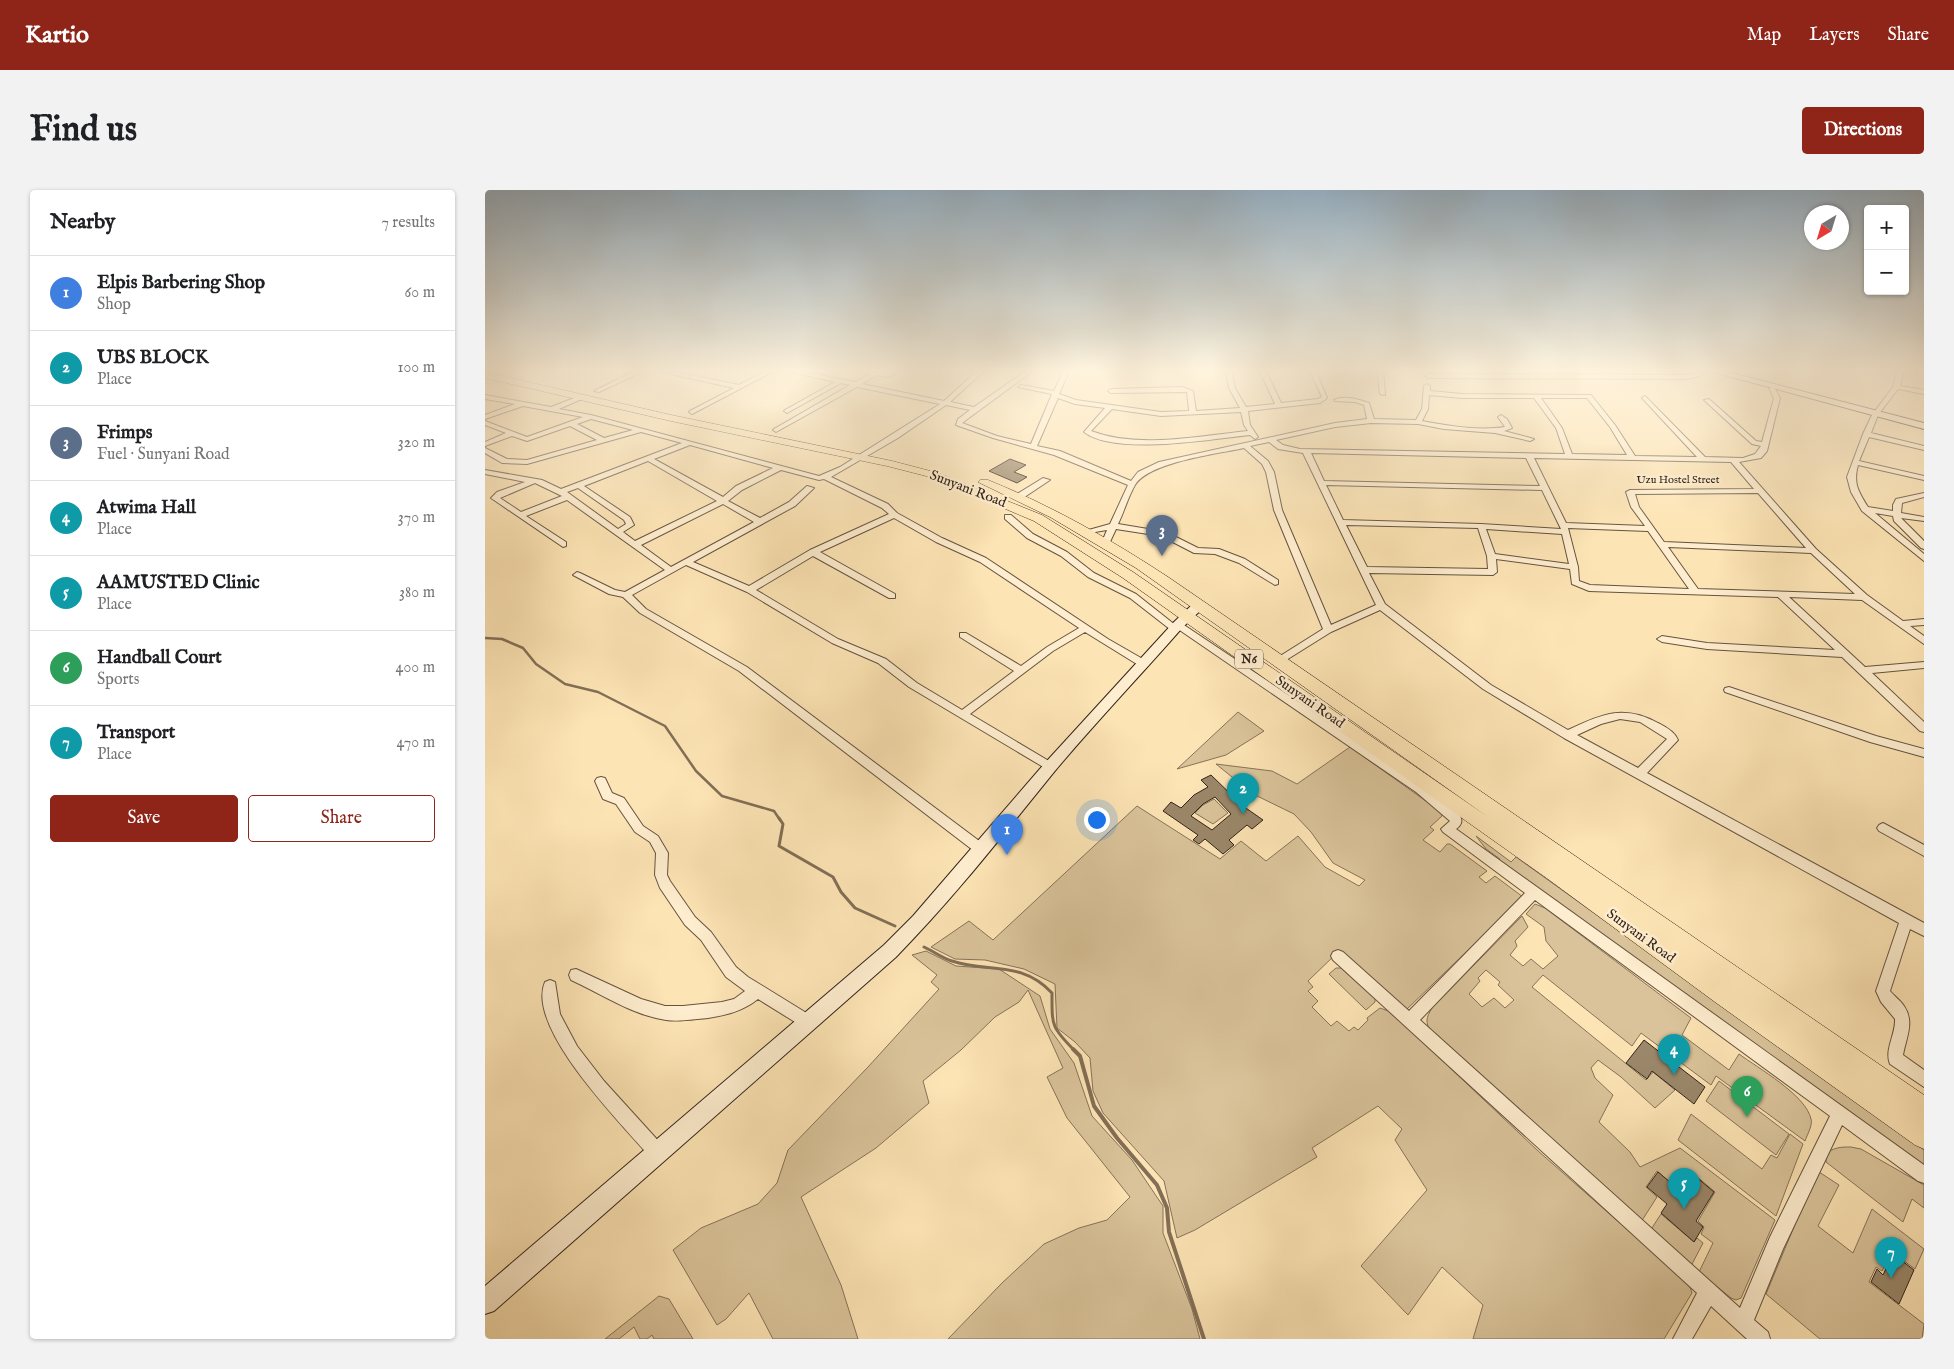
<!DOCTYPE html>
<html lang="en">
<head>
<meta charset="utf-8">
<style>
  body { margin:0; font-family:"IM FELL English",serif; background:#f2f2f2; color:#202124 }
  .controls { position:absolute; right:15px; top:15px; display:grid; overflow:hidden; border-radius:5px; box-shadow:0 1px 4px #0004 }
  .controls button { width:45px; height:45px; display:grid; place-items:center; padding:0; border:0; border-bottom:1px solid #e0e0e0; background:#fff; color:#202124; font:25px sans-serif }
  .compass { position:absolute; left:1319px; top:15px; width:45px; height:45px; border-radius:50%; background:#fff; box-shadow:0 1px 4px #0004; rotate:218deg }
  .you { position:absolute; left:611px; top:629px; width:18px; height:18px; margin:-12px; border:4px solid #fff; border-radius:50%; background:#1a73e8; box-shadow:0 0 0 8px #1a73e833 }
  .badge { display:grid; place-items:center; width:32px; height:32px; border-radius:50%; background:#8f2418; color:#fff; font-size:16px; font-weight:700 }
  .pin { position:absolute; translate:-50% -41px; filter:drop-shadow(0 1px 2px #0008) }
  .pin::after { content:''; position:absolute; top:26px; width:18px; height:15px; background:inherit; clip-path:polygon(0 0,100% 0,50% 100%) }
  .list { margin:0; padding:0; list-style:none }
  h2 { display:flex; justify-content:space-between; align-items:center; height:65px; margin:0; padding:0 20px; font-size:21px }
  h2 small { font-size:16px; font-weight:400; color:#757577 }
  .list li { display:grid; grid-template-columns:32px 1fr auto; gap:15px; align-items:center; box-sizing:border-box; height:75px; padding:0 20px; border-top:1px solid #e0e0e0 }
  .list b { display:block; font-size:19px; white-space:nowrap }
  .list p { margin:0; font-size:16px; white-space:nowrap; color:#757577 }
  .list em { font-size:16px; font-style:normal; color:#757577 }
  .actions { display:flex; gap:10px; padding:15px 20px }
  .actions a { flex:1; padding:11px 0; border:1px solid #8f2418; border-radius:5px; text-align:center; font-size:18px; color:#8f2418 }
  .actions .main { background:#8f2418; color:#fff }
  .map { position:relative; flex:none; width:1439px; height:1149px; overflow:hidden; border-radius:5px }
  header { display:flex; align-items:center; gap:30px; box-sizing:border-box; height:70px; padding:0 25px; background:#8f2418; color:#fff }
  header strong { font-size:24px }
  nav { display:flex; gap:28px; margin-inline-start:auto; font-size:18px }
  .intro { display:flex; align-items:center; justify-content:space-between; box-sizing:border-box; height:120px; padding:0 30px }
  h1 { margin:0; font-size:35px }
  .button { padding:12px 22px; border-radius:5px; background:#8f2418; color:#fff; font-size:18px; font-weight:700 }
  main { display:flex; gap:30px; padding:0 30px }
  aside { flex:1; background:#fff; border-radius:5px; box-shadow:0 1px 4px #0004 }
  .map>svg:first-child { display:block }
  .green { fill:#dac39a; stroke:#86735a; fill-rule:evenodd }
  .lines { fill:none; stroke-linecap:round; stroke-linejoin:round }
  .stream-far2 { stroke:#826f57; stroke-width:2.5 }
  .stream-far1 { stroke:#826f57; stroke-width:3 }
  .stream { stroke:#826f57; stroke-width:4 }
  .building { fill:#9b876a; stroke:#31231a; fill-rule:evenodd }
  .street-casing { stroke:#645340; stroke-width:2 }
  .secondary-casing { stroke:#31231a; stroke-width:2 }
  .primary-casing { stroke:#31231a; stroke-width:1 }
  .street { fill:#feedce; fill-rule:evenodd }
  .secondary { fill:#feedce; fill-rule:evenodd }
  .primary { fill:#fde4b4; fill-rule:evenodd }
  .labels { text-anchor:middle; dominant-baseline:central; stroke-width:5; stroke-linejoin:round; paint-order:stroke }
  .far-street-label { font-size:11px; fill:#31231a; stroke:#feedce }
  .shield { fill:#feedce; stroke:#6e6050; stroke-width:1 }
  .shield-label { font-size:12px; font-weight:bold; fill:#31231a }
  .street-label { font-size:14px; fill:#31231a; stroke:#feedce }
</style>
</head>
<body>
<header>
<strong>Kartio</strong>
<nav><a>Map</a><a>Layers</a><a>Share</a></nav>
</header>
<div class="intro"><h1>Find us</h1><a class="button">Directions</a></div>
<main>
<aside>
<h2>Nearby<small>7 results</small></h2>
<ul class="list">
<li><span class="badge" style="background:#3f7fe0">1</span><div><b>Elpis Barbering Shop</b><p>Shop</p></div><em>60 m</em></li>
<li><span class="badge" style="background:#0f9aa8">2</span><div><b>UBS BLOCK</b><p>Place</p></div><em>100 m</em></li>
<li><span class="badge" style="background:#5c6f8a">3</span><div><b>Frimps</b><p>Fuel · Sunyani Road</p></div><em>320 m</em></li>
<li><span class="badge" style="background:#0f9aa8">4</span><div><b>Atwima Hall</b><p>Place</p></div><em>370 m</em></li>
<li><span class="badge" style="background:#0f9aa8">5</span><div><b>AAMUSTED Clinic</b><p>Place</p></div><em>380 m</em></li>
<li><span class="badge" style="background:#2e9e5b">6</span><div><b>Handball Court</b><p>Sports</p></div><em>400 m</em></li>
<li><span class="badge" style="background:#0f9aa8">7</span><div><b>Transport</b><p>Place</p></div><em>470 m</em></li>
</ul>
<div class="actions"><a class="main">Save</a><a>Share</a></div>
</aside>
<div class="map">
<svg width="1439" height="1149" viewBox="0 0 1439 1149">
  <rect width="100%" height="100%" fill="#fde4b4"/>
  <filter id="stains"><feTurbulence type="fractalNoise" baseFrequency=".004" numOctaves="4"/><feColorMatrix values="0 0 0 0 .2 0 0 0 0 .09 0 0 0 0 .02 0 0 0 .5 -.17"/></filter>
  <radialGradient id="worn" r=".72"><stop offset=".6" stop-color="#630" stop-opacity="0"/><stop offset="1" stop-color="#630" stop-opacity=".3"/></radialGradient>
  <path class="green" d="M753,522l26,19 -38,24 -49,14z
    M865,557l90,64 2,5 -12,11 4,3 -11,10 17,12 7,-8h3l37,27 -8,6 7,6 9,-7 28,21 -117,113 -68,-58 -30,29 5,6 -5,4 10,10 -6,6 19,19 6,-5 12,10 5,-4 4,3 10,-10 -1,-2 13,-10 11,4 146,138 152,134 3,9 -28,46h-191l10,-34 -41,-38 -34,48 -47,-49 66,-76 -32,-50 7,-11 -24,-23 -66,42 5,9 -122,73 -18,8 -13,-57 -61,-68 -10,-22 -3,-33 -15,-16 -18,-14 -2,-44 -31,-15 -39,-9 -30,-1 -24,-12 38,-26 24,19 144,-134 83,53 21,-18 25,20 32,-25 27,31 34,19 6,-6 -32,-17 -22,-31 -17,-18 -41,-20 -37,-30 56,7 25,13z
    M729,609l14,14 -15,11 -18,-11 8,-8z
    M991,646l35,26 5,-5 408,293v20l-427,-307 3,-4 -14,-10z
    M1050,714l10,4 146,110 -9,17 47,35 10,-16c19,14 67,41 72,65 2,6 -4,16 -6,22l-89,-65 -5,9 -70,-52 -9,13 -89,-71 -11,12 114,93 7,-8 22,18 -20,18 -34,-31 -23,-17 -7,8 4,10 18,17 -14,27 31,30 10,15 40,-19 95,72 -34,78 -5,2 -5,-2 -32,-26 14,-29 -12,-9 3,-7 -6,-6 17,-29 -20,-17 -12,18 -26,-22 -11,16 11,10 -16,25 -210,-190c-6,-10 -5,-14 1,-24l90,-92 6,11 -13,14 2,5 -7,9 13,11 8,-7 12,10 15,-13 -12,-15 -2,-14 -18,-13zM1001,780l14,12 -2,3 16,15 -9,8 -11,-10 -12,9 -13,-13 11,-13 -2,-3z
    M441,761l30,15 43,3 41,27 10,33 24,34 18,53 40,44 31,46v27l29,76 8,30h-252l54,-56 42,-39 35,-16 28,-8 23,-23 -63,-79 -20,-41 16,-9 -35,-78 -9,12 -24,15 -34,33 -38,31 6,22 -53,45 -75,49 40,88 17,54h-85l-24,-46 -23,26 -9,6 -44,-75 28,-22 57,-24 19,-21 11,-33 80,-83 71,-78 -8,-7 6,-7 -25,-20z
    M851,778h5l34,30v4l-9,8 -37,-36z
    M1234,891l70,53 -13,21 -70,-54z
    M1206,924l71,55 9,-14 6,3 13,-24 13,10 -27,72 -98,-76z
    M1366,957l10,2 63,36v23l-12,-9 -9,23 -77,-60v-8c8,-7 15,-7 25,-7z
    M1334,982l20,13 -21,41 35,27 19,-44 52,40 -9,20 -23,-17 -10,19 -6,-4 -7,15 55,42 -2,15h-102l-54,-45 50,-120z
    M1176,1024l33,28 3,-4 6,5 -12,23 -41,-35z
    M174,1106l10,3 24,40h-39l-2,-4 -5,4h-7l-6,-12 -15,12h-14z"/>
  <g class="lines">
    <path class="stream-far2" d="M0,448l17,1 21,9 13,16 29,20 33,8 67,34 31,45 26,25 52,15 6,9"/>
    <path class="stream-far1" d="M294,628l4,6 -4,22 54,31 8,15 14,16 40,18
      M439,757c9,4 18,11 28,14 36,12 69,-1 100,32 0,33 -1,34 23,58"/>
    <path class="stream" d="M588,859l7,7 14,50 23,32 40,47 10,23 2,24 35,107"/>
  </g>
  <path class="building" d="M525,269l16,6 -12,7 13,5 -10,6 -28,-12z
    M726,585l32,31 20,14 -11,9 -5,-4 -18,15 5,5 -11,9 -18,-15 -6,5 -6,-4 5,-5 -35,-24 8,-9 10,6 13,-13 14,-8 -7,-7zM730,607l16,17 -19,16 -21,-14 12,-12z
    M1159,850l61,47 -11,17 -42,-33 -5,8 -21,-16z
    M1173,982l26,22 11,-18 19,16 -18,29 7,6 -9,15 -33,-29 6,-9 -20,-17z
    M1408,1064l21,16 -15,34 -28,-22 6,-13 6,6z"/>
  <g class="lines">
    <g class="street-casing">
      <path id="street" d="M154,179h9l-49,23 -5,-1z
        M163,179h13l78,16 31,-16h8l-86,45 -3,-2 1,-1 44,-23z
        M293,179h13l64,13 15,-8 -18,-5c11,0 22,3 33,4 6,0 13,-4 20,-4l-17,8 -11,-2 -15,9 82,17 35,-32h7l-36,33 24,5 52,-36h4v2l-68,50 35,13 34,8 21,-50 -34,-7 3,-2 33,6 10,-22h6l-11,25 17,6 85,12 28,-1 -2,-19 -76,1 -3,-2 3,-2 71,-2 11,4 3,20 44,-3 -11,-20 -4,-19h6l4,19 11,19 29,-3 -16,-35h6l16,34 37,-4 4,-2 -13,-28h6l12,29 -7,5 -72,8 2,14 8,12 -3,2 -5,-4c-39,4 -135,21 -166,-3l21,-24 -30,-4 -17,-6 -21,48 23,5 71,30 7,-9 21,-10 176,-39 32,-4 -3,-14 -9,-3 -20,-1 -1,-1c10,-5 24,-1 35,3l5,16 42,1 6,-11 2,-23 3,-2 3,2v5l32,3 129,1 24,30 20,31 62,1 -54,-58 -1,-1 3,-2 60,61 38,1 12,-4 6,-8 -9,-2 -48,-44 5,-1 47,42 6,1 12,-44 -5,-10 5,-1 6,11 -13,53 -6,7 -22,4 77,87 51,46 36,26 21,-2v6l-14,1 14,10v8l-62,-44 -73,-3 76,70 59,-5v6l-52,5 52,49v10l-4,-1 -78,-74 -135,-8 -45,-7 -5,-3 5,-3 45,7 128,7 -57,-53 -189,-6 -17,-7 -2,-15 -74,-10 1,13 -4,3 -124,-2 16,31 106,81 77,45c33,-16 56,-26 90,-7 8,4 17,9 20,17l-31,33 277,150v13l-14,-7 -20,62c4,5 10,9 14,15 11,16 2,32 -1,49l21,15v17l-34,-23c-6,-14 6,-30 5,-45l-14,-17 -5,-11 23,-68 -335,-185 -81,-49 -103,-79 -49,22 -48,30h-6l-2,-2 2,-2 46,-29 -49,-119 -8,-38 -4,-8 -18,-16c-27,6 -95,14 -109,37 -7,12 -11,27 -17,39l48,8 32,16 21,1 26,10 33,21v4l-3,1 -36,-22 -24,-9 -21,-1 -33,-17 -45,-7 -7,15h-6l-1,-2 5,-12 -18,3 -4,-2 25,-7 18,-39 -74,-30 -61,-17 -37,-13 2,-6 12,-9 -24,-5 -48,33 -67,39 57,27 9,9 45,25 44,20 122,81 40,23 1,2 -1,2h-8l-55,-34 -32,19 -83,63 84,50 2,3 -6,4 -141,-84 -31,-24 -46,-20 -85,-51 -61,-27 -54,30 14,14 101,58 239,179 2,4 -2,4 -4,1 -4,-1 -239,-183 -99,-58 -17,-16 -14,-3 -36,-19 4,-3 3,1 35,17 10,2 40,-22 -98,-70 -41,16 40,26v4l-3,1 -72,-49 6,-6 28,-10 -40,-8v-4l57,10 19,9 121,-46 -41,-11 -114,32 -25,-1 -17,-10v-5l22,11 20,1 70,-20 -27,-14 -43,15 -15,-5 -27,10v-4l21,-9 -21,-8v-4l42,16 56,-20 -60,-11 -38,13v-4l30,-11 -30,-5v-4l66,12 31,-12 3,2 -1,1 -25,11 32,6 228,61 21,-9 100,-63 -83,-17 -81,45 -3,-2 1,-1 76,-44 -9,-2 -54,30 -3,-2 1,-1 50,-28zM944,205l33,3h72l22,30 9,26 -265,-5 -17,-4 -7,-5 59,-13 36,-4 47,1 26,5 51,4 35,8 4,-2 -30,-8 8,-3 -5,-9 -6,-4 -3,2 7,10c-27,4 -56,-1 -83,-6l6,-12zM1056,208h46l23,29 17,28 -55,-1 -10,-26zM627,219l49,7 80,-4 3,13 4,6c-49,5 -110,18 -157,0zM106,229l42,11 -29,8 -27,-14zM784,252l9,7 25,4 73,152 -45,20 -49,-115 -8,-38 -6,-11 -18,-15zM205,255l83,23 -37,18 -13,11 -69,-38zM826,263l215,5 14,28 -216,-5zM1049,268l197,4 23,27 -124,1 -4,2 5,15 14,19 -79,-3zM163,271l69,40 -82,40 -12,-9 11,-7 -4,-8 -46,-31zM296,280l38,10 5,-1 58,29 7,6 -79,36 -61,36 -56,-24 102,-56 19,-18 -7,-2 -18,16 -29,16 -32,-17 14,-11zM50,293l27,13 -41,16 -21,-14zM841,295l216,5 19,39 -80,-5 -138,-4zM93,298l46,32 2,4 -8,5 -51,-37zM1273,303l48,55 -142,-6 -25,-35 -4,-13zM238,314l31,18 -83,45 -30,-22zM409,328l42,24 44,20 99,66 -32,19 -26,19 -55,-33h-6v4l54,34 -52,39 -45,-27 -31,-24 -48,-20 -82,-49 57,-34 76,42h6v-4l-75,-42zM861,335l132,3 9,28 1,13 -121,-2zM1083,338l80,3 41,58 -99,-4 -11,-4 -1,-14zM1001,339l76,5 7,30 -74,-10zM1183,357l143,6 44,41 -157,-5zM1135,529l20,3 27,17 -29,29 -61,-33 24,-11z
        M625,179h16l-3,2z
        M892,179h6l2,26 -5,-1z
        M1218,179h7l-10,7 -13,3 -259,-1 -3,-2 3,-2 259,1 9,-2z
        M1413,179h6l-4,17 24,4v4l-26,-5 -20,26 -7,18 53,13v4l-55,-13 -10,24 65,15v4l-66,-15c-5,18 0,26 10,42l25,4v-6l3,-6 28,-6v4l-22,6 -1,10 23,4v4l-23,-3 23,23v8l-3,-1 -27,-27 -1,-5 -18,-3 49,41v7l-62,-50 -11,-19 -4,-15 16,-43 9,-19 21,-28z
        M558,288l7,2 -27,18h-6v-4z
        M520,325h6l22,19 34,18 27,21 42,21 38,30 7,-1 243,163 36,30c3,5 1,10 -4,13l468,336v18l-6,-2 -76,-56 -59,124 -29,71 14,12 2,7h-23l-36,-33 -19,33h-19l24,-46 -364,-333 -2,-4 2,-4 5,-2 5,2 66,59 116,-118 -82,-61 -2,-3 9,-8 -34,-29 -238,-163 -7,1 -41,-32 -42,-21 -27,-21 -34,-18 -22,-19zM1050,710l295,216 -60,121 -30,71 -320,-288z
        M1244,497l147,49 48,13v8l-54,-15 -145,-50 -1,-2 1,-2z
        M116,587l4,1 7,15 12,5 19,28 15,10 10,17 -1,22 3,6 25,36 16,15 25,35 12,10 65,40 2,5 -2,5 -5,2 -5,-2 -45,-28c-15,12 -31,16 -50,19 -13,1 -28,4 -42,2 -34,-5 -64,-26 -95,-40l-2,-5 2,-5 5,-1 65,30 24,7h18l39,-4 12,-3 11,-8 -19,-14 -25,-37 -16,-15 -25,-37 -5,-13 1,-22 -6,-11 -15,-10 -19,-28 -13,-5 -8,-18 2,-3z
        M1398,633l41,22v11l-45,-25 -2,-3 2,-3z
        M65,790l5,2 5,32 17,32 27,35 59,65 2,6 -2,6 -6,2 -6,-2c-28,-33 -126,-130 -106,-176z"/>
    </g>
    <g class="secondary-casing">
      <path id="secondary" d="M1217,179h14l208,54v6z
        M714,411l4,1 2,3 -2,3 -21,20c-42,48 -87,95 -128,144 -51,63 -101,127 -158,185l-402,354 -9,3v-28l399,-341 29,-29 132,-153 129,-141 21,-20z"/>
    </g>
    <g class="primary-casing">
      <path id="primary" d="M0,182l186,43 221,46 46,12 104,42 91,57 355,245 -352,-249 -86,-51 -72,-35 2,-2h8c64,26 122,59 180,97l756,518v54l-9,-4 -200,-143 -167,-123 -425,-301 -89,-57 -104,-44 -43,-11 -216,-45 -186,-43z"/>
    </g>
    <use href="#street" class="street"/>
    <use href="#secondary" class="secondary"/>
    <use href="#primary" class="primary"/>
  </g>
  <linearGradient id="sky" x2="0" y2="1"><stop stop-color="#95adbe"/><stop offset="0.53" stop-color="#fef3dd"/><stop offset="1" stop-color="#fef3dd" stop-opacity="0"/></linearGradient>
  <rect width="1439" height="340" fill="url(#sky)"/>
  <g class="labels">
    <g class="far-street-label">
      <text x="1193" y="290">Uzu Hostel Street</text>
    </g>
    <rect class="shield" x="750" y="459.5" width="28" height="19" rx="4"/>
    <g class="shield-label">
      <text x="764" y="469">N6</text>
    </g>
    <g class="street-label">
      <text transform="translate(483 299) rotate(21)">Sunyani Road</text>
      <text transform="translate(825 512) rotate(35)">Sunyani Road</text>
      <text transform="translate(1156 746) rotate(36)">Sunyani Road</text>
    </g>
  </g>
  <rect width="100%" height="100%" filter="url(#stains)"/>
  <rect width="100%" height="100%" fill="url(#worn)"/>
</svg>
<div class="controls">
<button>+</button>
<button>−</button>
</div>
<svg class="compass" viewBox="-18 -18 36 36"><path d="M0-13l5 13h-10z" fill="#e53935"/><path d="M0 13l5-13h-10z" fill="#757577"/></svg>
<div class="you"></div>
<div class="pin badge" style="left:522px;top:665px;background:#3f7fe0">1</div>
<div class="pin badge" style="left:758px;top:624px;background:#0f9aa8">2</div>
<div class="pin badge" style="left:677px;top:366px;background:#5c6f8a">3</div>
<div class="pin badge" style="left:1189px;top:885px;background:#0f9aa8">4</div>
<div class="pin badge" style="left:1199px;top:1019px;background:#0f9aa8">5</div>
<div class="pin badge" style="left:1262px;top:927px;background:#2e9e5b">6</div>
<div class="pin badge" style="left:1406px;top:1088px;background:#0f9aa8">7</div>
</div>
</main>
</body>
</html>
